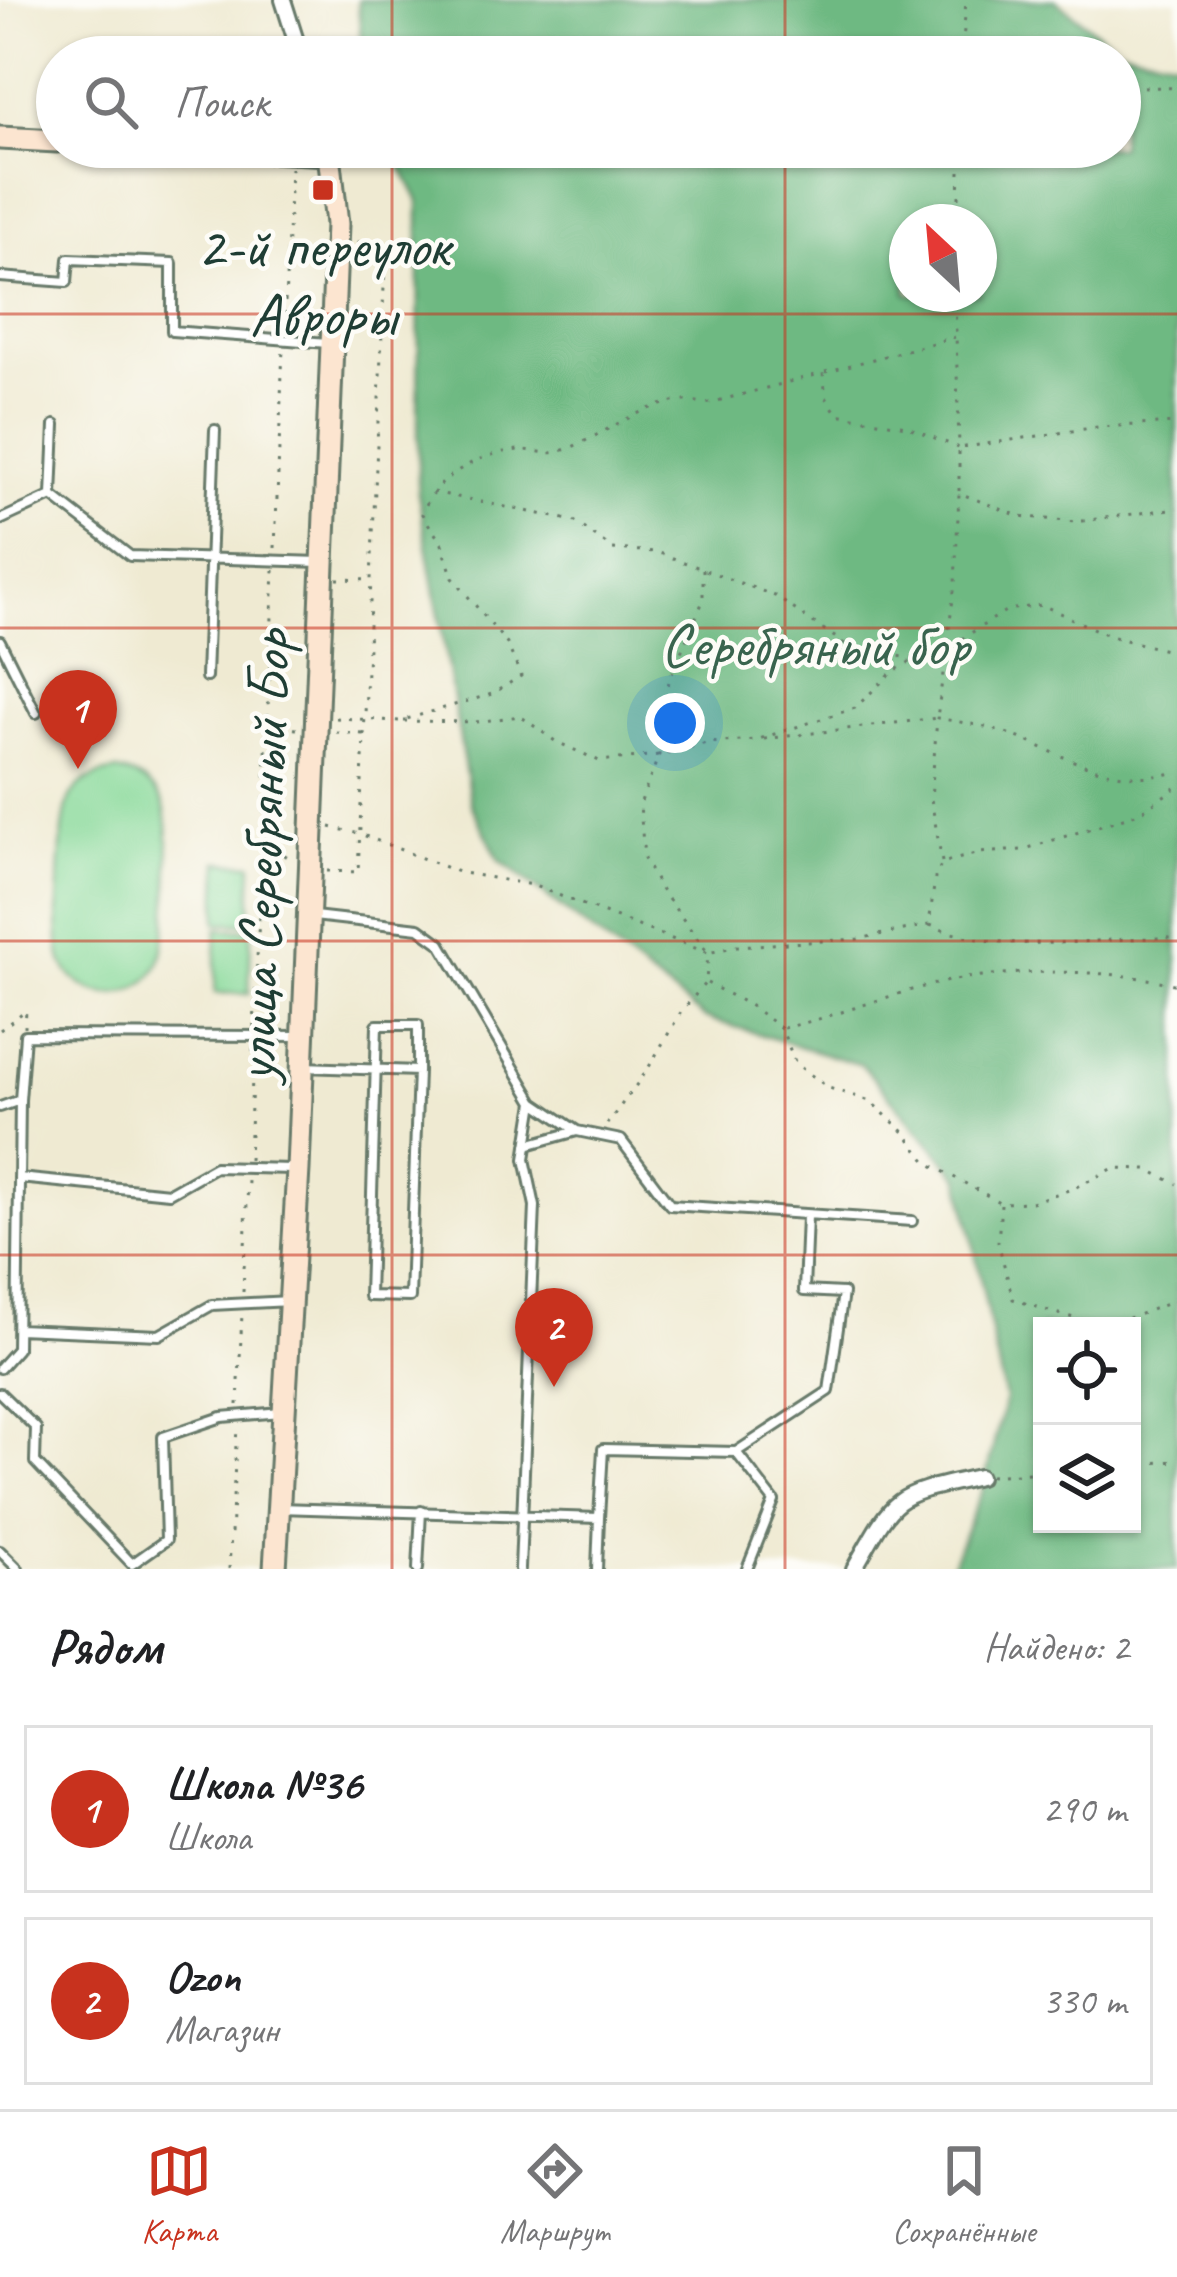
<!DOCTYPE html>
<html lang="ru">
<head>
<meta charset="utf-8">
<style>
  body { margin:0; font-family:Caveat,sans-serif; background:#f6f6f6; color:#202124 }
  .controls { position:absolute; right:36px; bottom:36px; display:grid; overflow:hidden; border-radius:0px; box-shadow:0 3px 9px #0004 }
  .controls button { width:108px; height:108px; display:grid; place-items:center; padding:0; border:0; border-bottom:3px solid #e0e0e0; background:#fff; color:#202124; font:60px sans-serif }
  .compass { position:absolute; left:889px; top:204px; width:108px; height:108px; border-radius:50%; background:#fff; box-shadow:0 3px 9px #0004; rotate:334deg }
  .you { position:absolute; left:675px; top:723px; width:42px; height:42px; margin:-30px; border:9px solid #fff; border-radius:50%; background:#1a73e8; box-shadow:0 0 0 18px #1a73e833 }
  .badge { display:grid; place-items:center; width:78px; height:78px; border-radius:50%; background:#c8321e; color:#fff; font-size:39px; font-weight:700 }
  .pin { position:absolute; translate:-50% -99px; filter:drop-shadow(0 3px 6px #0008) }
  .pin::after { content:''; position:absolute; top:63px; width:42px; height:36px; background:inherit; clip-path:polygon(0 0,100% 0,50% 100%) }
  .list { margin:0; padding:0; list-style:none }
  h2 { display:flex; justify-content:space-between; align-items:center; height:156px; margin:0; padding:0 48px; font-size:51px }
  h2 small { font-size:39px; font-weight:400; color:#757577 }
  .list li { display:grid; grid-template-columns:78px 1fr auto; gap:36px; align-items:center; box-sizing:border-box; height:168px; margin:0 24px 24px; padding:0 24px; border:3px solid #e0e0e0; border-radius:0px }
  .list b { display:block; font-size:45px; white-space:nowrap }
  .list p { margin:0; font-size:39px; white-space:nowrap; color:#757577 }
  .list em { font-size:39px; font-style:normal; color:#757577 }
  .icon { flex:none; width:66px; height:66px; fill:none; stroke:currentColor; stroke-width:2; stroke-linecap:round; stroke-linejoin:round }
  .map { position:relative; flex:none; width:1177px; height:1569px; overflow:hidden }
  .search { position:absolute; background:#fff; box-shadow:0 3px 9px #0004; left:36px; right:36px; top:36px; height:132px; display:flex; align-items:center; gap:30px; box-sizing:border-box; padding:0 42px; border-radius:66px; color:#757577; font-size:45px }
  .sheet { height:540px; background:#fff }
  nav { display:flex; justify-content:space-around; align-items:center; box-sizing:border-box; height:168px; border-top:3px solid #e0e0e0; background:#fff; font-size:33px; color:#757577 }
  nav a { display:grid; justify-items:center; gap:6px }
  nav .on { color:#c8321e }
  .map>svg:first-child { display:block }
  .green { fill:#88d99a; stroke:#548b67; stroke-width:3 }
  .forest { fill:#6eb982; stroke:#467b5b; stroke-width:3; fill-rule:evenodd }
  .lines { fill:none; stroke-linecap:round; stroke-linejoin:round }
  .lane-casing { stroke:#687a6b; stroke-width:14 }
  .street-casing { stroke:#687a6b; stroke-width:20 }
  .secondary-casing { stroke:#687a6b; stroke-width:27 }
  .path { stroke:#687a6b; stroke-width:3; stroke-dasharray:3 9; stroke-linecap:butt }
  .lane { stroke:#fff; stroke-width:8 }
  .street { stroke:#fff; stroke-width:14 }
  .secondary { stroke:#fce5d0; stroke-width:21 }
  .grid { fill:none; stroke:#c8321e; stroke-width:3; stroke-opacity:0.55 }
  .poi-dot { fill:#c8321e; stroke:#fdfcf7; stroke-width:4.5 }
  .labels { text-anchor:middle; dominant-baseline:central; stroke-width:9; stroke-linejoin:round; paint-order:stroke }
  .poi-label { font-size:60px; fill:#1f3d34; stroke:#fdfcf7 }
  .park-label { font-size:60px; fill:#39644e; stroke:#fdfcf7 }
  .street-label { font-size:60px; fill:#1f3d34; stroke:#fdfcf7 }
</style>
</head>
<body>
<div class="map">
<svg width="1177" height="1569" viewBox="0 0 1177 1569">
  <rect width="100%" height="100%" fill="#fdfcf7"/>
  <filter id="ink" filterUnits="userSpaceOnUse"><feTurbulence type="fractalNoise" baseFrequency=".00833" numOctaves="2"/><feDisplacementMap in="SourceGraphic" scale="24" xChannelSelector="R" yChannelSelector="G"/><feConvolveMatrix kernelMatrix="1 2 1 2 8 2 1 2 1" color-interpolation-filters="sRGB"/></filter>
  <filter id="wash" filterUnits="userSpaceOnUse"><feTurbulence type="fractalNoise" baseFrequency=".004" numOctaves="4" result="noise"/><feDisplacementMap in="SourceGraphic" scale="48" xChannelSelector="R" yChannelSelector="G"/><feGaussianBlur stdDeviation="2.7" result="paint"/><feColorMatrix in="noise" values="0 0 0 0 0 0 0 0 0 0 0 0 0 0 0 0 0 1.4 0 .05"/><feComposite in="paint" operator="in"/></filter>
  <g filter="url(#wash)">
    <rect width="100%" height="100%" fill="#efead2"/>
    <path class="green" d="M118,771c19,5 34,11 44,30 11,22 8,142 -4,165 -9,17 -27,27 -45,28 -22,1 -43,-13 -51,-33 -8,-22 -3,-147 9,-165 12,-18 27,-22 47,-25z
      M219,862l33,2 -2,60 -33,-1z
      M217,929l34,1 -2,64 -34,-1z"/>
    <path class="forest" d="M358,0h697l64,49 58,11v1509h-227l33,-81 22,-89 -45,-221 -98,-113 -157,-47 -206,-158 -28,-56 -53,-311 1,-292 -28,-54h729v-90h-758zM907,222h72v72h-72zM1042,1326h90v198h-90z"/>
  </g>
  <g filter="url(#ink)">
    <g class="lines">
      <g class="lane-casing">
        <path id="lane" d="M0,277l67,5 2,-23 103,4v68l156,12
          M52,496l3,-71
          M0,520l52,-24 78,60 191,6
          M0,641l36,72
          M206,677l9,-247
          M314,916l105,12 22,16 93,158 43,29
          M303,1067l115,4 -8,226 -41,-1 8,-271h41v46
          M0,1107l20,-7
          M527,1145l50,-14 44,9 49,65 242,16
          M19,1178l150,15 46,-26 77,2
          M18,1329l141,6 53,-30 78,-4
          M0,1368l17,-19 3,-249 5,-65 276,1
          M0,1393l36,35 -1,34 97,102 34,-24 -3,-103 59,-20 59,-5
          M736,1452l38,49 -27,68
          M279,1508l320,10 -2,51
          M599,1518l4,-69 133,3 93,-61 14,-98 -39,-2 3,-75
          M0,1551l18,18
          M418,1569l3,-58
          M520,1569l15,-363 -10,-47 9,-57"/>
      </g>
      <g class="street-casing">
        <path id="street" d="M283,0l18,57
          M854,1569c43,-77 39,-73 125,-92"/>
      </g>
      <g class="secondary-casing">
        <path id="secondary" d="M0,138l57,3
          M186,147l143,7 8,70 -39,945 -23,400"/>
      </g>
      <path class="path" d="M962,57l4,-57
        M1120,86l57,2
        M958,222l3,-75
        M284,326l7,-158
        M825,372l130,-35
        M959,491v-43l139,-21 79,-4
        M433,492l141,29 39,28 44,3 118,44 80,55 59,7
        M275,548l8,-200
        M703,569v32l-34,79 -10,75 -19,49 4,55 16,29 48,65 29,-7 121,-7 71,-14 6,-47 7,-15 37,-10 43,-3 117,-37 38,-26
        M337,579l33,1
        M336,718l64,3 92,-27 29,-18 -14,-32 -54,-66 -11,-34 -20,-30c14,-38 57,-61 97,-64 12,-1 26,5 38,2 46,-12 98,-64 149,-48l117,-31 3,24 11,17 69,12 53,22 -4,-154
        M404,721l72,1 44,-6 35,25 44,20 60,-6 48,-12 49,-3 99,-32 36,-35 25,-15 30,-9 61,-39 35,-5 68,31 67,17
        M270,727l27,2
        M336,732l27,2
        M764,739l173,-21 18,-134 4,-91 60,23 56,6 102,-14
        M330,827l30,7 98,38 74,13 176,68 -2,29 -25,30 -35,60 -39,52
        M264,842l27,17
        M942,862l-11,-63 6,-81c22,4 45,7 66,14 60,21 108,57 174,40
        M327,871l31,1 27,-608 -32,-27
        M930,925c77,33 166,11 247,13
        M707,983l42,22 32,23 15,36 33,24 41,13 34,31 24,31 73,40 30,-1 41,-13 42,-21 33,1 30,15
        M254,1028l20,-458
        M783,1028c52,-11 100,-32 152,-44 67,-16 176,-16 242,1
        M0,1030l26,-20 -1,17
        M249,1160l4,-111
        M1001,1204l-3,38 15,57c34,11 71,27 107,21 20,-3 36,-15 57,-18
        M243,1292l5,-111
        M238,1405l4,-92
        M1132,1464l45,-3
        M990,1476l52,-4
        M229,1569l8,-142"/>
      <use href="#lane" class="lane"/>
      <use href="#street" class="street"/>
      <use href="#secondary" class="secondary"/>
    </g>
  </g>
  <path class="grid" d="M392,0v57M785,0v57M392,147v1422M785,147v1422M0,314h1177M0,628h1177M0,941h1177M0,1255h1177"/>
  <rect class="poi-dot" x="311" y="178" width="24" height="24" rx="6"/>
  <g class="labels">
    <g class="poi-label">
      <text x="323" y="246">2-й переулок<tspan x="323" dy="69">Авроры</tspan></text>
    </g>
    <g class="park-label">
      <text x="815" y="645">Серебряный бор</text>
    </g>
    <g class="street-label">
      <text transform="translate(262 856) rotate(-88)">улица Серебряный Бор</text>
    </g>
  </g>
</svg>
<div class="controls">
<button><svg class="icon" aria-label="locate" viewBox="0 0 24 24"><circle cx="12" cy="12" r="6"/><path d="M12 2v4M12 18v4M2 12h4M18 12h4"/></svg></button>
<button><svg class="icon" aria-label="layers" viewBox="0 0 24 24"><path d="M12 4l9 5-9 5-9-5zM3 14l9 5 9-5"/></svg></button>
</div>
<svg class="compass" viewBox="-18 -18 36 36"><path d="M0-13l5 13h-10z" fill="#e53935"/><path d="M0 13l5-13h-10z" fill="#757577"/></svg>
<div class="you"></div>
<div class="pin badge" style="left:78px;top:769px">1</div>
<div class="pin badge" style="left:554px;top:1387px">2</div>
<div class="search"><svg class="icon" aria-label="search" viewBox="0 0 24 24"><circle cx="10" cy="10" r="6"/><path d="M15 15l6 6"/></svg>Поиск</div>
</div>
<section class="sheet">
<h2>Рядом<small>Найдено: 2</small></h2>
<ul class="list">
<li><span class="badge">1</span><div><b>Школа №36</b><p>Школа</p></div><em>290 m</em></li>
<li><span class="badge">2</span><div><b>Ozon</b><p>Магазин</p></div><em>330 m</em></li>
</ul>
</section>
<nav>
<a class="on"><svg class="icon" aria-label="map" viewBox="0 0 24 24"><path d="M3 6l6-2 6 2 6-2v14l-6 2-6-2-6 2zM9 4v14M15 6v14"/></svg>Карта</a>
<a><svg class="icon" aria-label="directions" viewBox="0 0 24 24"><path d="M12 3l9 9-9 9-9-9zM9 14v-3h6M13 9l2 2-2 2"/></svg>Маршрут</a>
<a><svg class="icon" aria-label="saved" viewBox="0 0 24 24"><path d="M7 4h10v16l-5-4-5 4z"/></svg>Сохранённые</a>
</nav>
</body>
</html>
